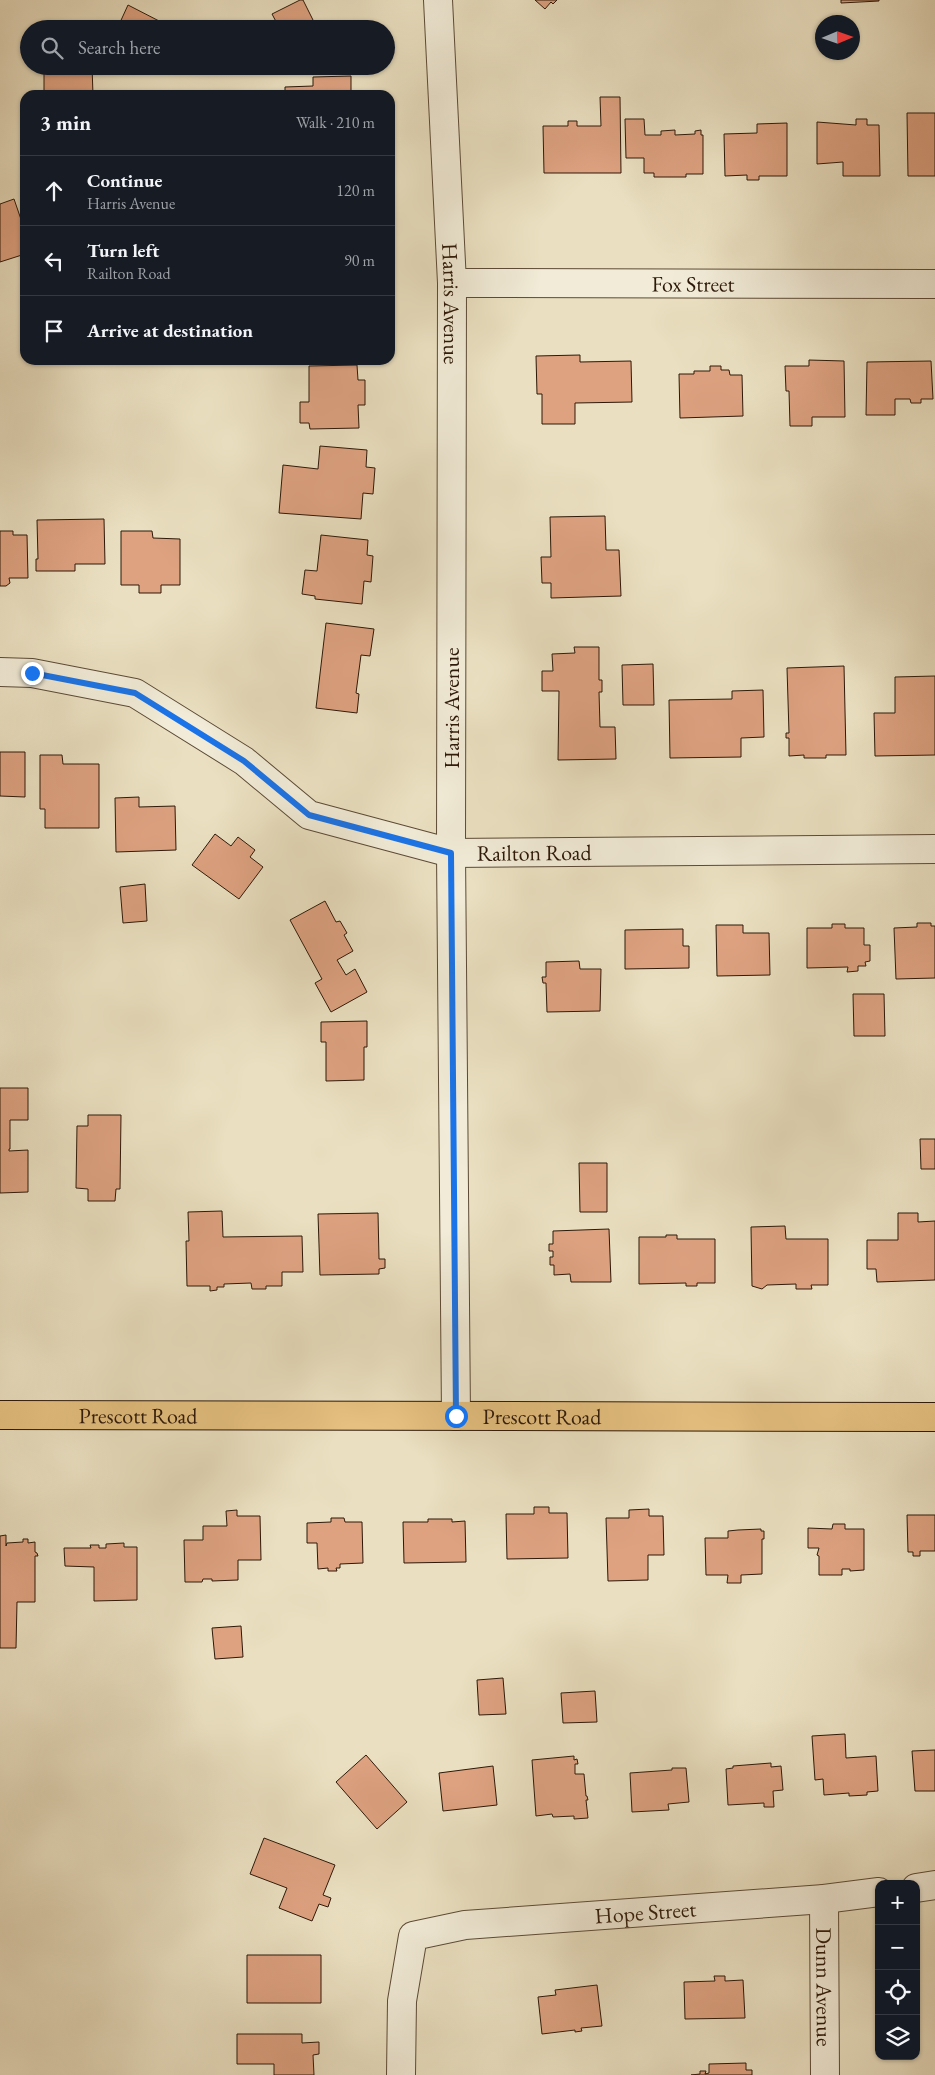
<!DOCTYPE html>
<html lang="en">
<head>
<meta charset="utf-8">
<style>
  body { margin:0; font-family:"EB Garamond",serif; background:#20242c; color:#f1f3f6 }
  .controls { position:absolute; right:15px; bottom:15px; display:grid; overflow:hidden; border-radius:10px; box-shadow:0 1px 4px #0004 }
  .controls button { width:45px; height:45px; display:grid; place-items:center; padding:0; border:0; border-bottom:1px solid #363941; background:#171b24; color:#f1f3f6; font:25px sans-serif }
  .compass { position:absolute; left:815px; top:15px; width:45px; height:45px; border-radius:50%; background:#171b24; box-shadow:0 1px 4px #0004; rotate:88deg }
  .stop { position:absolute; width:15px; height:15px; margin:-11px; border:4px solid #1a73e8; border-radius:50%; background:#fff }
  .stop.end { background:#1a73e8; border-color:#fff; box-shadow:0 1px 5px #0008 }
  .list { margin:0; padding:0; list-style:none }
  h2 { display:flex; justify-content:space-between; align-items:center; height:65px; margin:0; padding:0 20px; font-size:21px }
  h2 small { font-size:16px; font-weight:400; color:#9ea1a6 }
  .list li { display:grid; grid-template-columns:32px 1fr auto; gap:15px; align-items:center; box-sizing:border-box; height:70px; padding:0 20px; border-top:1px solid #363941 }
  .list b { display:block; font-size:19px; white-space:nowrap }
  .list p { margin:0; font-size:16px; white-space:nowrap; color:#9ea1a6 }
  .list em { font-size:16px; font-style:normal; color:#9ea1a6 }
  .icon { flex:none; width:28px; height:28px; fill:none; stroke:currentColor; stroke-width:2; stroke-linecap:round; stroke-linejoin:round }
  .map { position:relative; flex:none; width:935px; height:2075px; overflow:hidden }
  .search { position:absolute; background:#171b24; box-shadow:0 1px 4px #0004; left:20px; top:20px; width:375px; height:55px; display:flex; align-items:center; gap:12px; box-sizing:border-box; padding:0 18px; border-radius:28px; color:#9ea1a6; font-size:19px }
  .panel { position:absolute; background:#171b24; box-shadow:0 1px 4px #0004; left:20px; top:90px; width:375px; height:275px; border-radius:15px }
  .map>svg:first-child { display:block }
  .building { fill:#dea281; stroke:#2d1808 }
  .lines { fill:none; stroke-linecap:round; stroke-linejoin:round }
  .minor-casing { stroke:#5c4a36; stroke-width:30 }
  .major-casing { stroke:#2d1808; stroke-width:30 }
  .minor { stroke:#f1ebd7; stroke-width:28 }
  .major { stroke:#e5c080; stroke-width:28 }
  .route { stroke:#1a73e8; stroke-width:6 }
  .labels { text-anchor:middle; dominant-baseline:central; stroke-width:4.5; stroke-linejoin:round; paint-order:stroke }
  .street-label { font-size:22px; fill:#2d1808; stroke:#f1ebd7 }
</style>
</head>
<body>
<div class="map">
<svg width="935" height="2075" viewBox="0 0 935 2075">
  <rect width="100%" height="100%" fill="#eae0c1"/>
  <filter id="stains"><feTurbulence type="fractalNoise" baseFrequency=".004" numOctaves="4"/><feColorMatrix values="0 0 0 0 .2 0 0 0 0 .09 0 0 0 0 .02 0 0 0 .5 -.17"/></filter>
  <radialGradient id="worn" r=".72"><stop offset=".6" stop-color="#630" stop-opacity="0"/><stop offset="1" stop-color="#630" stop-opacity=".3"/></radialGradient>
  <path class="building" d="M300,0h3l11,22 -13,7h-21l-8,-15z
    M535,0h22l-4,4 -2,-2 -6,7z
    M841,0h38v1l-38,2z
    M128,5l35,18 -2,6h-44z
    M100,21v8h-54v-7z
    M44,66h48l1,29h-49z
    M351,76v18l3,1h-69v-8l28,-1v-9z
    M600,97h20l1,76h-77l-1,-47h25v-5h9v5h24z
    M907,113h28v63h-27z
    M625,119h19l1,16h16v-4l14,-1v5l20,-1v-3l6,-1v5h2v39h-17v3h-32v-4h-10v-15h-18z
    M856,119h11v6h12l1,51h-37v-14l-26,2v-42l39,3z
    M787,123v53h-28v4h-12v-5l-22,1 -1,-42 33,-1v-9z
    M14,199l11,32v23l-25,8v-58z
    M580,355v7l51,-1 1,41 -57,1v21h-33v-30h-5l-1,-38z
    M809,360l35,1 1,56h-33v9h-22l-1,-35h-3l-1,-25h24z
    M931,361l2,38h-12v4h-10l-1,-4h-15v16h-29l1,-53z
    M357,365l1,15h7v25h-7l1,23 -49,1 -1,-6h-9v-21h9v-36z
    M710,366h11v4h8l1,5h12l1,41 -63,2 -1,-44h15v-3h16z
    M320,446l47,4 -1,17 9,1 -2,26 -10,-1 -2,26 -82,-6 4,-48 35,4z
    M605,516l1,34h13l2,46 -70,2v-15h-9l-1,-26h10l-1,-40z
    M104,519l1,45h-30v7h-39v-12h2l-1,-39z
    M0,531h13v4h14l1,43h-19l1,5 -4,3h-6z
    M121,531h31l1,7 27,1v46h-19v8h-22v-8h-18z
    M321,535l47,5 -1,15 6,1 -2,26 -7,-1 -2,23 -47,-5v-3l-13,-2 3,-24 12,1z
    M326,623l48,6 -4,27 -9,-1 -5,38 3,1 -2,19 -41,-5z
    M574,647h25v33h3v12h-3l1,35h15l1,32 -58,1 1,-69h-17v-20h11l-1,-17 23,-1z
    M653,664l1,41h-31l-1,-40z
    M844,666l2,89h-20v3h-22v-3l-15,1v-18h-3v-5h3l-2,-65z
    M935,676v79l-60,1 -1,-43h21v-36z
    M763,690l1,47 -23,1v19l-71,1 -1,-58 63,-1v-8z
    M0,752h25v45l-25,-1z
    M40,755h22l1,9h36v64h-54v-19h-5z
    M139,797v10l36,-1 1,44 -60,2 -1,-54z
    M215,834l16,12 7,-9 17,13 -5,7 13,10 -24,32 -47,-34z
    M145,884l2,37 -24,2 -3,-36z
    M325,901l11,21 4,-1 7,12 -3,2 9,16 -16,9 9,15 9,-6 12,23 -36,20 -16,-29 7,-4 -32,-59z
    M917,923h14v3h4v52l-39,1 -2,-51 23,-1z
    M832,924h13v4h19v17h6v16l-5,1 1,4h-8v5l-11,1 1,-5 -41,1v-40h25z
    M716,925h27v8h26l1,42 -53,1z
    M683,929v17h6v22l-64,1v-39z
    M579,961l1,8h21l-1,42 -53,1 -1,-29h-3l-1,-6h4v-15z
    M853,994h31l1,42h-31z
    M367,1021v26h-3v33l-38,1v-39h-5v-20z
    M0,1088h28v32h-18v29h-1v2l19,-1v42l-28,1z
    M88,1115h33l-1,74h-4l-1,12h-27v-12l-12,-1 1,-62h11z
    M920,1139h15v30h-14z
    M579,1163h28v49h-27z
    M222,1211l1,26 79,-1 1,36h-21v14h-16v3h-14l-1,-6 -27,1v3h-7v3l-7,1v-5h-23l-1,-45h3l-1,-29z
    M378,1213l1,46h6v9l-6,1v5l-59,1 -2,-61z
    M898,1213h20v9l17,-1v59l-58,2 -1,-13h-9v-29h31z
    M785,1226l1,13h42v46h-17l1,4h-16v-5l-29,1 -5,4 -10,-3 -1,-59z
    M609,1229l2,53h-40l-1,-8 -16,1v-10h-4v-8h3v-6h-4v-7h4v-13z
    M666,1235h11v4h38v44h-18v3h-11v-3l-47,1v-47h27z
    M534,1507h15v6h18l1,45 -61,1 -1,-45h28z
    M649,1509v7h14l1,39h-16v25l-40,1 -2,-63h23v-8z
    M237,1510v6h23l1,44h-23v20l-26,1v-2h-9l-1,3h-17l-1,-42h19v-14h24l-1,-15z
    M907,1515h28v36h-15v5h-7v-4h-5z
    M331,1518h13l1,4h17l1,41 -23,1v4h-4l1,3h-9v-3l-10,1 -1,-26h-10v-20l24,-1z
    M428,1519h24v3l13,-1 1,41 -62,1 -1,-41h25z
    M833,1524h12v5h19v41l-14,1v-2h-8v6h-23v-19l-2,-1 2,-7h-11v-20l24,1z
    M761,1529v2h3v8h-2v35l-21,1v8h-14l1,-8h-22l-1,-37h23v-7l10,-1z
    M6,1535v11l1,-3 16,-1v-3h5v4l7,-1v10l2,1 1,3h-3v46h-18l-1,46h-16v-112z
    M124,1543v4h13v53l-43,1v-34l-29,-1 -1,-18h27l-1,-3h9v3h7v-4z
    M241,1626l2,31 -28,2 -3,-31z
    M503,1678l3,36 -27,1 -2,-35z
    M595,1691l2,31 -34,1 -2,-30z
    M845,1734l1,24 30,-2 2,35 -11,1v3l-18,1v-3l-25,2 -1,-16 -8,1 -3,-44z
    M935,1750v41h-20l-3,-40z
    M366,1755l41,47 -30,27 -41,-47z
    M574,1756v4l3,-1 1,5h-3v10h9l2,22h1l1,4h-2l2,18 -14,1v-3l-21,1 -1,-3 -16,2 -4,-56z
    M771,1763v4l10,-1 2,24 -10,1 1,16h-10v-4l-36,2 -2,-36 7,-1v-2z
    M493,1766l4,39 -54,6 -4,-38z
    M672,1768h14l3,34 -21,2 1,6 -37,2 -2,-39 42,-3z
    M264,1838l71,27 -12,30 8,3 -3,9 -9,-3 -7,17 -33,-13 8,-20 -37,-14z
    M247,1955h74v48h-74z
    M714,1976h11v5l18,-1 2,38 -60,1 -1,-37 31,-1z
    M597,1985l5,41 -21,2 1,3 -7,1v-2l-33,4 -4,-37 18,-2 -1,-5z
    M237,2034h65v9l17,-1v12l-6,1 1,20h-40v-11h-37z
    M746,2063v7h6v5h-61l9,-1v-3h6l-1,3 4,-1v-9z"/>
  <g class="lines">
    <g class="minor-casing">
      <g id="minor">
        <path id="s1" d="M438,0l14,283 -1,570 5,563"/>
        <path id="s2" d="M452,283l483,1"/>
        <path id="s3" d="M0,672l32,1 103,20 109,68 65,54 142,38 484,-4"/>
        <path d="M916,1888l19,-3"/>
        <path id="s4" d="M824,1899l1,176"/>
        <path id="s5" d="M401,2075l1,-74 11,-65 52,-11 359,-26 55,-7"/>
      </g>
    </g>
    <g class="major-casing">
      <g id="major">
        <path id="s6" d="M0,1415l935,2"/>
      </g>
    </g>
    <use href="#minor" class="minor"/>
    <use href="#major" class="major"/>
  </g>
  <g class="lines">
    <path class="route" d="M32,673l103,20 109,68 65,54 142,38 5,563"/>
  </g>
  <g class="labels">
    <g class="street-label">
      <text stroke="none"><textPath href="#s2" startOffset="241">Fox Street</textPath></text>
      <text stroke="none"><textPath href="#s1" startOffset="304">Harris Avenue</textPath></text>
      <text transform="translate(451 708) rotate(-90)">Harris Avenue</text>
      <text stroke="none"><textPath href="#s3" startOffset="580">Railton Road</textPath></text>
      <text stroke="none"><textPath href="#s6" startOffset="138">Prescott Road</textPath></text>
      <text stroke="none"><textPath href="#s6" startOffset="542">Prescott Road</textPath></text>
      <text stroke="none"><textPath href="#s5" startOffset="374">Hope Street</textPath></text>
      <text stroke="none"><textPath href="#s4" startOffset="88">Dunn Avenue</textPath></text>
    </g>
  </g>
  <rect width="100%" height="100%" filter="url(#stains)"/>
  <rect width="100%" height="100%" fill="url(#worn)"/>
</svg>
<div class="controls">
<button>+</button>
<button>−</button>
<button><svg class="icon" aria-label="locate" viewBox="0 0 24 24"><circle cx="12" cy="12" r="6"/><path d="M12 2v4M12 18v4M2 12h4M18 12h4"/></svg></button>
<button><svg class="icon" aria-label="layers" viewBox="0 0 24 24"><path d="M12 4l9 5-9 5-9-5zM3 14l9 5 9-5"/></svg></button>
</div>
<svg class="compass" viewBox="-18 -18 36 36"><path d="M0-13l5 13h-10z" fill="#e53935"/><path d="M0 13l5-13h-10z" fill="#9ea1a6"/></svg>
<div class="stop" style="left:456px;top:1416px"></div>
<div class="stop end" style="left:32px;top:673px"></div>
<div class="search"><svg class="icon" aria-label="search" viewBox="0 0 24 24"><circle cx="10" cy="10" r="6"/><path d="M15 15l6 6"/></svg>Search here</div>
<section class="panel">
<h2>3 min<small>Walk · 210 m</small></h2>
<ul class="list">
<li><svg class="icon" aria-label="ahead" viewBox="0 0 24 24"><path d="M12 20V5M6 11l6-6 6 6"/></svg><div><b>Continue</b><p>Harris Avenue</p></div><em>120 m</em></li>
<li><svg class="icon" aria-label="left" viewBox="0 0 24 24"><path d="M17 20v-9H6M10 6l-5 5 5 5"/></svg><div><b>Turn left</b><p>Railton Road</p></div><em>90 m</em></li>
<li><svg class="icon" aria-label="arrive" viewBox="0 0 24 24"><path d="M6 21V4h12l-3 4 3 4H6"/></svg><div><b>Arrive at destination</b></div></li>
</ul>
</section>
</div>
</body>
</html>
